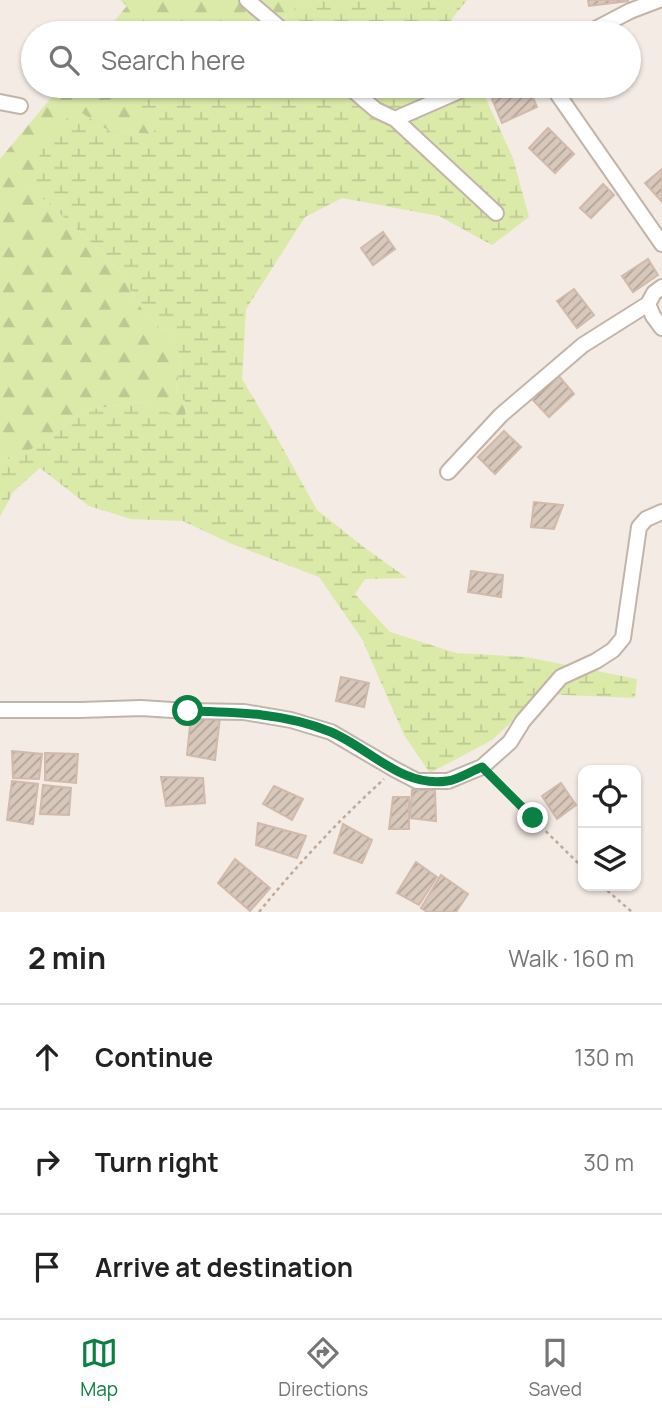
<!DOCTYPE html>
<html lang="en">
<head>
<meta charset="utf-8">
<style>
  body { margin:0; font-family:Manrope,sans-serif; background:#f2f2f2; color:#222 }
  .controls { position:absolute; right:21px; bottom:21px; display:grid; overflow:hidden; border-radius:14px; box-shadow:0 2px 5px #0004 }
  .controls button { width:63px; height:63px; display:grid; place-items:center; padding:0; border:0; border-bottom:2px solid #e0e0e0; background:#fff; color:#222; font:35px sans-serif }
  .stop { position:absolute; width:21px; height:21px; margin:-16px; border:5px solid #0b8043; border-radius:50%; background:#fff }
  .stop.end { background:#0b8043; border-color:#fff; box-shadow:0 2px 7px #0008 }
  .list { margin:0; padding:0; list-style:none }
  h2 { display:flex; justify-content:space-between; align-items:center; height:91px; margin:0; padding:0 28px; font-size:30px }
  h2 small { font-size:23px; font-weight:400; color:#767676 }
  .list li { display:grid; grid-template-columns:46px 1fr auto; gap:21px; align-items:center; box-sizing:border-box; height:105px; padding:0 28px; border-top:2px solid #e0e0e0 }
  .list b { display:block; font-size:26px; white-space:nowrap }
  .list em { font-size:23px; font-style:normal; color:#767676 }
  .icon { flex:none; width:38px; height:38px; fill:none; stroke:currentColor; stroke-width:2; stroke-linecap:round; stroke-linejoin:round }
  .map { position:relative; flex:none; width:662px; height:912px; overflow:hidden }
  .search { position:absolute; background:#fff; box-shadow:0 2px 5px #0004; left:21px; right:21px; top:21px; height:77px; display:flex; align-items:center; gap:18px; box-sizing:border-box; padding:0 24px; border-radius:38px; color:#767676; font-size:26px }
  .sheet { height:406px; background:#fff }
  nav { display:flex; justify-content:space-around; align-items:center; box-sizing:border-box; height:98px; border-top:2px solid #e0e0e0; background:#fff; font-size:19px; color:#767676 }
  nav a { display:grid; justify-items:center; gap:4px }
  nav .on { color:#0b8043 }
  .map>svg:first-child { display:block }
  .forest { fill:url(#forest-firs) }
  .wetland { fill:url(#wetland-marsh) }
  .building { fill:url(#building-hatch); stroke:#d1baab; stroke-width:2 }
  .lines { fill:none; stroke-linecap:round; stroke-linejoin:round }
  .minor-casing { stroke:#c2b4a9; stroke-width:18 }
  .path { stroke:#c2a996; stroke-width:2.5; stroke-dasharray:3.5 3.5; stroke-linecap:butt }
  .minor { stroke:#fff; stroke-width:14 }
  .route { stroke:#0b8043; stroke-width:9 }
</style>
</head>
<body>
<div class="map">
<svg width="662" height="912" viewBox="0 0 662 912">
  <defs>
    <pattern id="forest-firs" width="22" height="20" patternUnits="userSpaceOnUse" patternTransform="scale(1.75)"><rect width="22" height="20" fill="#dbeaa9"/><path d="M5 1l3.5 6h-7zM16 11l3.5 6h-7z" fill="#bdc992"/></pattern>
    <pattern id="wetland-marsh" width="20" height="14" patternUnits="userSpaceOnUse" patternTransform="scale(1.75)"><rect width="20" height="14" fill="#dbeaa9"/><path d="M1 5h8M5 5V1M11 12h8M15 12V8" fill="none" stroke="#bdc992"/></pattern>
    <pattern id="building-hatch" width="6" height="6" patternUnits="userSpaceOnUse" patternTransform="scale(1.75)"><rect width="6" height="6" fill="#d8c7bb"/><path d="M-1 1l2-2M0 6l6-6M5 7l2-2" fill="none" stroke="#b1a399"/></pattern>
  </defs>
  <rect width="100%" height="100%" fill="#f3ebe4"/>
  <path class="forest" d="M120,0h187l-46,33h-157l23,-27z
    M61,86h63l35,39 -6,9 -42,-2 -82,54 70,63 18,19 25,41 19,20 13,3 6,26 -3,36 8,7 1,19 -46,-18 -59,9 -36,32 -36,16 -9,-1v-299z"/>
  <path class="wetland" d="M307,0h160l-16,20 6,13h-196z
    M124,86h356l33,72 16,59 -37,28 -53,-29 -97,-18 -37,19 -59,92 -4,70 34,57 41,74 48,38 42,30 -42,1 -10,15 35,38 66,21 70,4 111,22 -2,19 -93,-4 -50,46 -62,33 -26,-38 -42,-96 -43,-62 -87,-33 -49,-23 -52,-2 -42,-13 -49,-38 -27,24 -13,25v-59l9,1 36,-16 36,-32 59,-9 46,17 -1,-18 -8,-6 3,-37 -6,-26 -13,-3 -19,-20 -25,-41 -18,-19 -70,-63 15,-43 32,-34 35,23 41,2 7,-10 -17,-9z"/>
  <path class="building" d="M588,0h40v1l-39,5z
    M520,86h8l9,21 -35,16 -10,-24z
    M548,128l26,26 -19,19 -26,-25z
    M662,169v33l-17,-19z
    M603,184l11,11 -23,23 -11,-10z
    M383,232l12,17 -22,16 -12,-17z
    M648,259l10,16 -25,17 -11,-16z
    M574,289l20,26 -17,13 -20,-27z
    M557,374l17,20 -25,23 -18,-19z
    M504,431l17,16 -26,27 -17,-17z
    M534,502l29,3 -9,24 -23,-2z
    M471,571l32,4 -2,22 -33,-5z
    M341,677l28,6 -5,24 -28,-6z
    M191,716l29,1 -5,43 -28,-5z
    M12,751l30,3 -3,25 -26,-1z
    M45,753l33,1 -2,29 -31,-3z
    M161,777l42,1 2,25 -39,3z
    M12,781l26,3 -5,40 -26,-4z
    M561,783l15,22 -19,14 -15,-23z
    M43,785l28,3 -2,27 -29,-1z
    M274,786l29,13 -11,21 -29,-16z
    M412,790h23l1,31 -26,-3z
    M393,797h16v32h-20z
    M258,823l48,13 -9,22 -41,-13z
    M343,824l29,16 -10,23 -28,-10z
    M235,859l35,29 -20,23 -32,-28z
    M416,862l21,15 -18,28 -22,-12z
    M441,875l27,19 -12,18h-29l-6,-4z"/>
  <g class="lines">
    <g class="minor-casing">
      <path id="minor" d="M247,0l39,33
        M588,33l42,-22 29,-11
        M348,86l28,24 19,9 101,94
        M552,86l110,158
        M0,102l20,4
        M395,119l76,-33
        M662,287l-8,6 -6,11 5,12 9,12
        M448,472l53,-57 82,-70 65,-41
        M0,710h80l61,-2 47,3 56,1 47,8 40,12 63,37 23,12h31l34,-14 28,-25 13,-21 38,-44 35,-16 17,-11 10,-12 16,-111 7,-8 16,-7"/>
    </g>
    <path class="path" d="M491,777l92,91
      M602,886l30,26
      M259,912c39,-48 80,-92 125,-133"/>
    <use href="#minor" class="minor"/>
  </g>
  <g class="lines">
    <path class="route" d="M188,711c48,1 97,2 143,21 38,16 71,56 116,49 11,-1 24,-10 35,-14l51,51"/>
  </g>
</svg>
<div class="controls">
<button><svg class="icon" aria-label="locate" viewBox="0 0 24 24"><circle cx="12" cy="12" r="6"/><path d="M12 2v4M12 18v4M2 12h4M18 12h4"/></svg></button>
<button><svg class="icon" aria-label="layers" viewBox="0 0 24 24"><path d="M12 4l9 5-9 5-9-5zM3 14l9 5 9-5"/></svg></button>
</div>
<div class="stop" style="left:188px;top:711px"></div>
<div class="stop end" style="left:533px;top:818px"></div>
<div class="search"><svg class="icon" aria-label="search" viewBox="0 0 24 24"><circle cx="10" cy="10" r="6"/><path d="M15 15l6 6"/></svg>Search here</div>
</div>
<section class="sheet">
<h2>2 min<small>Walk · 160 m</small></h2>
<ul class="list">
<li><svg class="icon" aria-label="ahead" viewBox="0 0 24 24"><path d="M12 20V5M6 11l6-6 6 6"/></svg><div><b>Continue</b></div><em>130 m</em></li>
<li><svg class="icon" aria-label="right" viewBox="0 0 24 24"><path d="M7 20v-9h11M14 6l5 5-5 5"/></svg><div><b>Turn right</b></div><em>30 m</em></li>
<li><svg class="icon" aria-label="arrive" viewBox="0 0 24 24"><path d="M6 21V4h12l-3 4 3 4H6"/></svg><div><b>Arrive at destination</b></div></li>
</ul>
</section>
<nav>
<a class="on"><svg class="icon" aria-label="map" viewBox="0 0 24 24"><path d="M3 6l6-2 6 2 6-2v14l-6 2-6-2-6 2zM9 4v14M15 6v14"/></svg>Map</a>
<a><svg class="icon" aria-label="directions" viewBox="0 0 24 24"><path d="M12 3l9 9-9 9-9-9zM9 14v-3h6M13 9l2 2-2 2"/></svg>Directions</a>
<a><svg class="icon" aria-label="saved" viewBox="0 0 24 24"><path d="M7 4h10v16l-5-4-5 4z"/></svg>Saved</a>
</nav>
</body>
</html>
